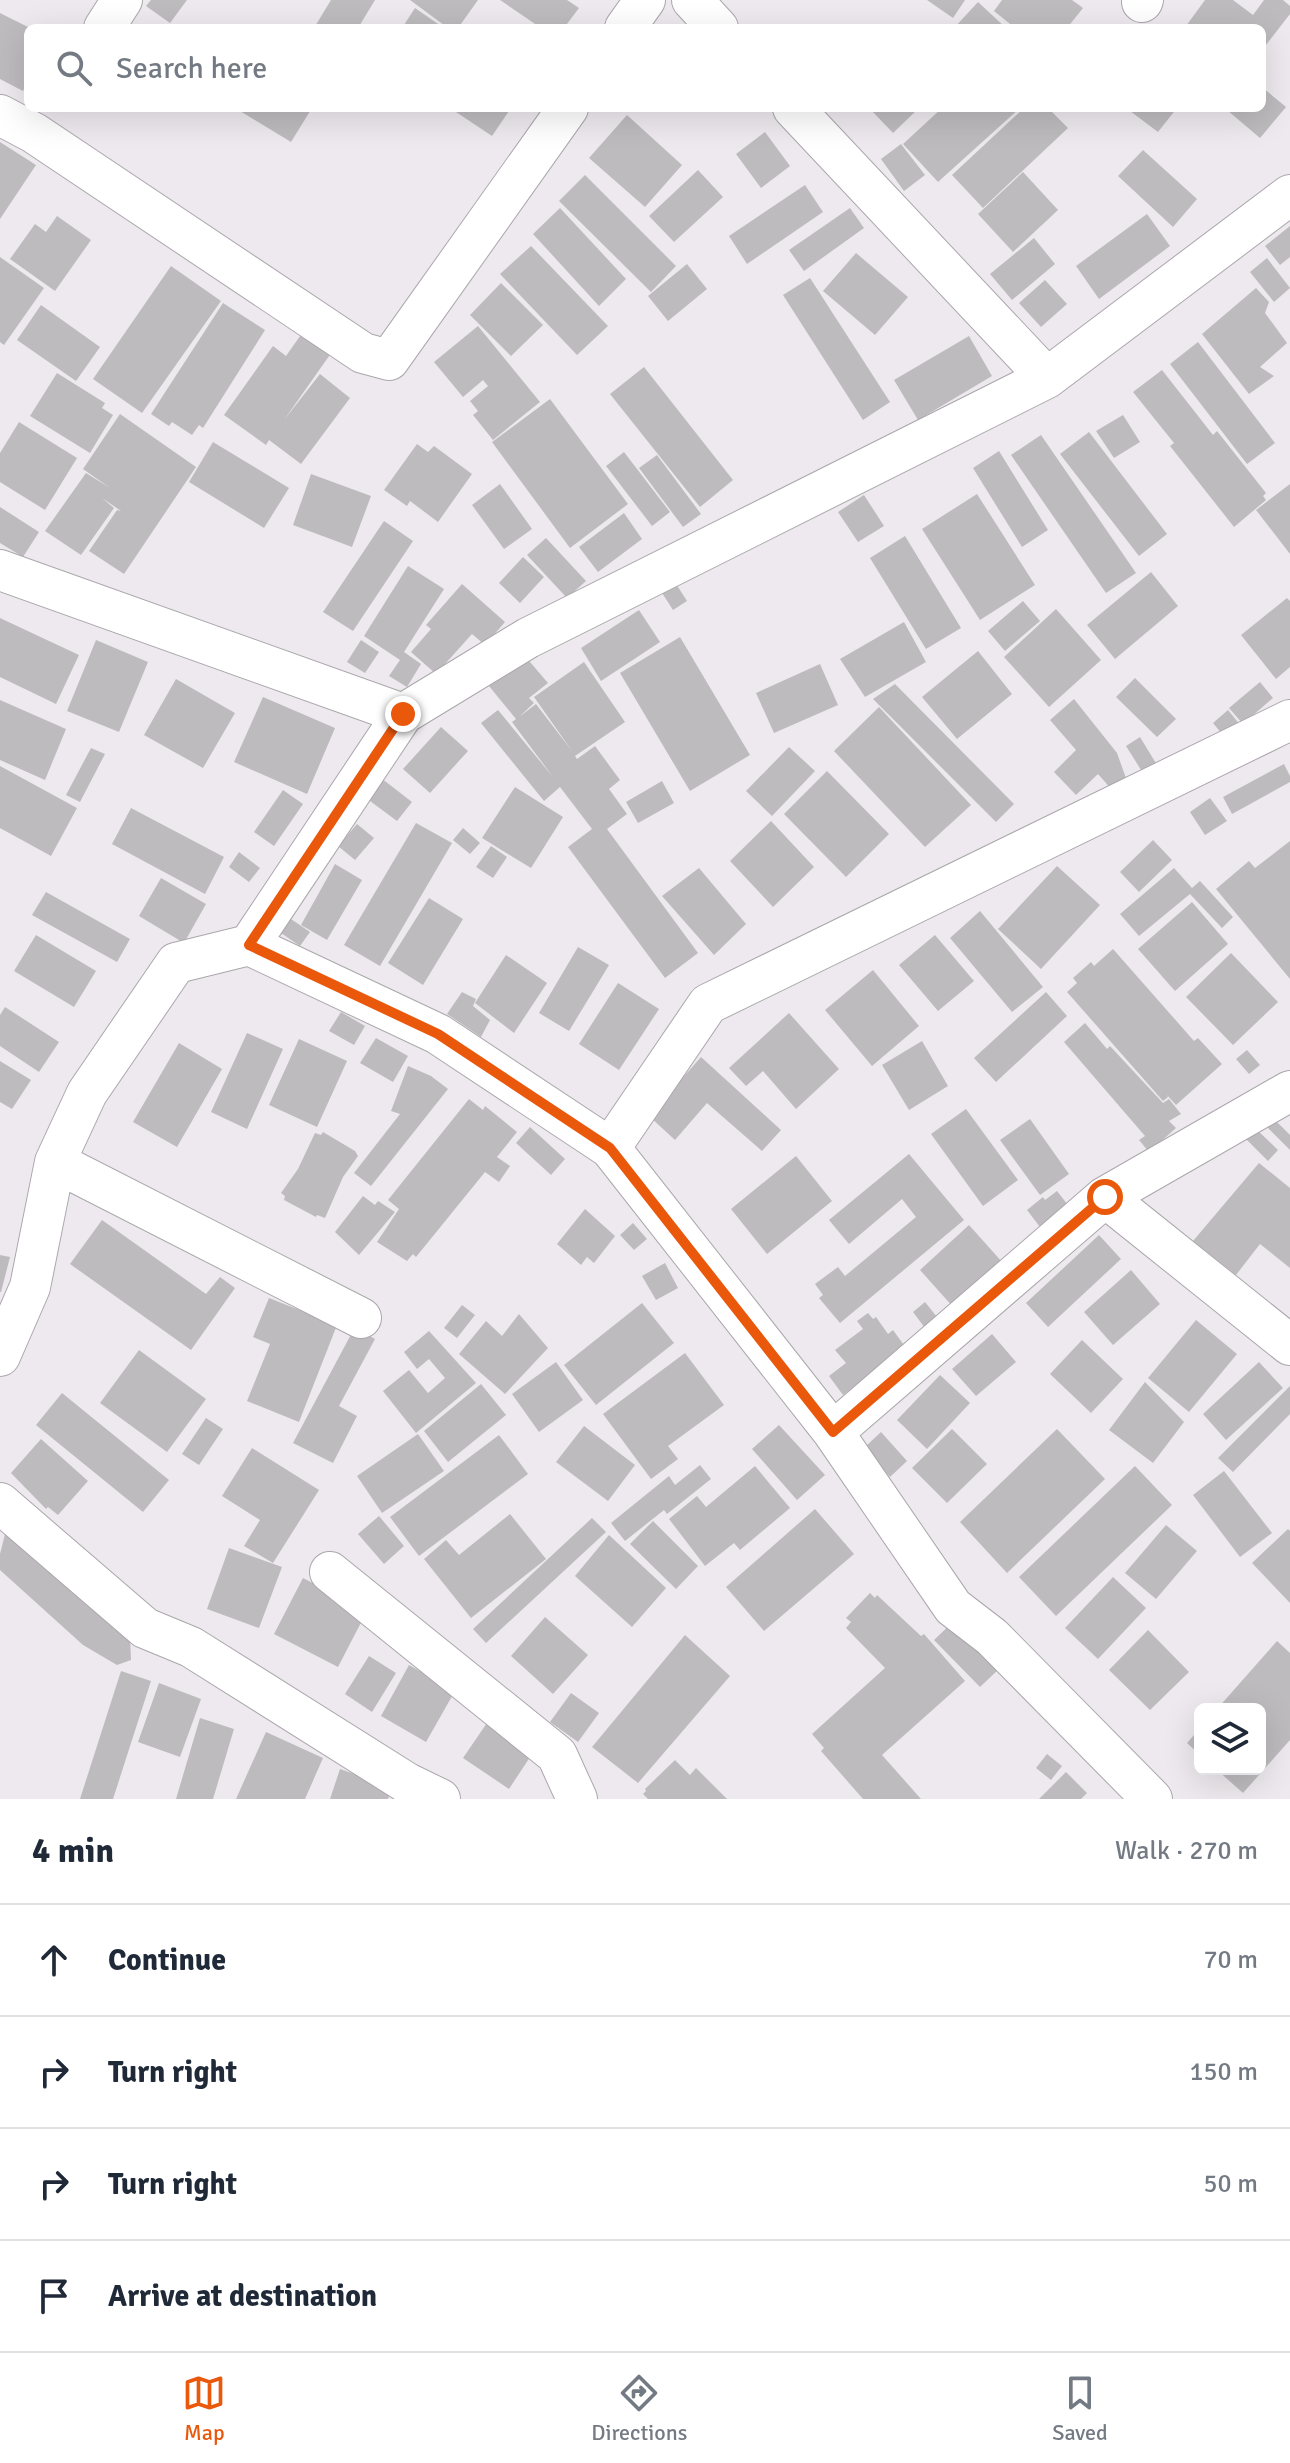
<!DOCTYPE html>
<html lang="en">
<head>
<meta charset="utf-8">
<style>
  body { margin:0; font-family:Signika,sans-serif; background:#f6f6f7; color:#1f2937 }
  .controls { position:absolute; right:24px; bottom:24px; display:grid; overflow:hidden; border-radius:12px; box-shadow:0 8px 32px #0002 }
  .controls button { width:72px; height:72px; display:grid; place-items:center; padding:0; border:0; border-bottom:2px solid #e0e1e3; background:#fff; color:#1f2937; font:40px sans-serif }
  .stop { position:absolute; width:24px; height:24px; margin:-18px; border:6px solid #ea580c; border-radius:50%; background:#fff }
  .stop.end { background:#ea580c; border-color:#fff; box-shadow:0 2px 8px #0008 }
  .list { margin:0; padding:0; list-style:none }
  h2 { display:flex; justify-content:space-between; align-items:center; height:104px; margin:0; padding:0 32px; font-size:34px }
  h2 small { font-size:26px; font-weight:400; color:#747a83 }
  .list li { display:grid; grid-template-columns:52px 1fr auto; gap:24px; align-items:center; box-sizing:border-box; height:112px; padding:0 32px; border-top:2px solid #e0e1e3 }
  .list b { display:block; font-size:30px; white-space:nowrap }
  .list em { font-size:26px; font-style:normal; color:#747a83 }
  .icon { flex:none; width:44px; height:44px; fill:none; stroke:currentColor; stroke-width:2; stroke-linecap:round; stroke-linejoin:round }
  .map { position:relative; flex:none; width:1290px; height:1799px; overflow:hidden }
  .search { position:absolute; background:#fff; box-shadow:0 8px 32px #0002; left:24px; right:24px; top:24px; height:88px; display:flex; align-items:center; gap:20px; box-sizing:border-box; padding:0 28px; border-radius:12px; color:#747a83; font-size:30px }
  .sheet { height:552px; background:#fff }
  nav { display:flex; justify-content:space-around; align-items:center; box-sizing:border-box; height:112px; border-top:2px solid #e0e1e3; background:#fff; font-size:22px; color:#747a83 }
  nav a { display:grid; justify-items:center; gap:4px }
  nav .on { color:#ea580c }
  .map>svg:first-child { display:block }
  .building { fill:#bebbbf }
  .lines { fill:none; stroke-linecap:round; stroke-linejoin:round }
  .minor-casing { stroke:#aba7ac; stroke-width:42 }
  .minor { stroke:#fff; stroke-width:40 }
  .route { stroke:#ea580c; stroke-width:10 }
</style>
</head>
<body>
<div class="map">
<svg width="1290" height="1799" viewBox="0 0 1290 1799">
  <rect width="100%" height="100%" fill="#ede9ee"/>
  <path class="building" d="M151,0h36l-17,23 -24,-17z
    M331,0h44l-17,28h-44z
    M410,0h68l-20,28h-10z
    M500,0h67l12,8 -15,20h-23z
    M927,0h38l-12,18z
    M1002,0h70l11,8 -16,20h-52l-21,-17z
    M1205,0h28l20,15 11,-15h19l7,6v8l-28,36v-22l-76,-2z
    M978,2l28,26h-52z
    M415,8l29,20h-42z
    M0,13l28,14v54l-5,10 -23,-12z
    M1262,87l24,20 -26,31 -33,-28 35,-2z
    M235,108h77l-21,34z
    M450,108h61l-19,28z
    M875,108h44l-26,25 -21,-22z
    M942,108h78l-82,74 -35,-38z
    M1024,108h24l20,20 -85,80 -31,-33z
    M1126,108h51l-19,24z
    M627,115l55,50 -37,42 -56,-49z
    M765,132l25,34 -29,22 -25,-34z
    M0,142l36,23 -36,54z
    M901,144l24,31 -21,16 -23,-32z
    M1143,150l54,49 -24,28 -55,-51z
    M698,170l25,27 -49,45 -25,-26z
    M1023,172l35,38 -45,42 -35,-38z
    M585,175l91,91 -25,26 -92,-91z
    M805,185l18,27 -76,52 -18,-28z
    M560,208l66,71 -27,27 -66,-72z
    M850,208l14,20 -60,43 -15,-21z
    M1147,214l23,32 -71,53 -23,-33z
    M57,216l34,24 -36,51 -45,-32 25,-35 11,8z
    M1290,226v31l-10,8 -15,-19z
    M1034,238l21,26 -43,36 -22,-26z
    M531,246l77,80 -31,29 -77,-81z
    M856,253l52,44 -33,38 -52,-44z
    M0,257l44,31 -40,57 -4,-3z
    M1267,258l23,30 -16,14 -24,-30z
    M687,264l20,25 -39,32 -20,-25z
    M171,266l50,35 -79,112 -49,-34z
    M810,278l80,124 -27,18 -80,-125z
    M1045,280l22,24 -26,23 -22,-24z
    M501,283l42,42 -32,31 -41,-41z
    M1256,288l13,14 -4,11 22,30 -27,24 14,9 -25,18 -47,-60z
    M223,303l42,27 -62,98 -4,-3 -7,10 -20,-13 -3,4 -18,-12z
    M41,305l59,42 -24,34 -59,-41z
    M478,326l62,76 -47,38 -20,-25 5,-4 -8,-10 18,-15 -5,-6 -20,17 -29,-35z
    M305,329l29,20 -50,71 36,-46 30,24 -49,66 -32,-24 -3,5 -42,-30 49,-69 13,10z
    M969,336l23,40 -74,44 -24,-40z
    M1198,342l77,101 -28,21 -77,-100z
    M644,367l89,113 -33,27 -90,-113z
    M1162,370l51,65 4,-4 49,62 -3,3 3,4 -32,27 -64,-81 4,-3 -41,-51z
    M57,373l48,30 -3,5 11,7 -23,38 -60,-37z
    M550,399l78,105 -58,44 -78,-106z
    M120,414l76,53 -72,107 -35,-23 28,-41 4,1 -19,-13 12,10 -33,47 -36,-24 41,-58 24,15 -27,-19z
    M1123,415l17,27 -26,16 -18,-27z
    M19,422l58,36 -32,52 -45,-28v-29z
    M1089,432l78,102 -28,22 -79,-102z
    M1041,435l95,138 -30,20 -95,-138z
    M213,442l76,46 -25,40 -75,-46z
    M417,444l11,8 6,-6 38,28 -34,48 -28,-21 -3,5 -23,-16z
    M999,451l49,79 -26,17 -49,-79z
    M624,452l46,60 -18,14 -46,-60z
    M657,455l44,59 -18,13 -44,-59z
    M311,474l60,22 -19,51 -59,-22z
    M500,484l32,45 -28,20 -32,-44z
    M1290,484v70l-34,-44z
    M977,494l58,91 -55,35 -58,-91z
    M864,495l20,31 -26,16 -20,-30z
    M0,507l39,25 -16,25 -23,-14z
    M624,513l18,26 -44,33 -19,-25z
    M384,521l29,20 -60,90 -30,-19z
    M905,536l56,92 -35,21 -56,-91z
    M546,538l40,43 -19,17 -40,-43z
    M523,557l21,20 -24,26 -21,-20z
    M408,566l36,23 -40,63 17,12 -14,23 -18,-11 11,-16 -36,-24z
    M1151,572l27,34 -63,53 -28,-34z
    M671,576l16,25 -14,9 -16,-25z
    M462,584l43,38 -20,23 -13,-11 -36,40 -25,-22 20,-23 -5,-4z
    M1287,598l3,3v66l-14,12 -35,-44z
    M1023,601l17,20 -35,30 -17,-20z
    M1056,609l45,51 -52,47 -45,-50z
    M639,610l21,32 -59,39 -20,-33z
    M0,618l79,37 -23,49 -56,-27z
    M904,622l22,40 -61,35 -25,-38z
    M680,637l70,118 -60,36 -70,-118z
    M96,640l52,22 -29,70 -52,-21z
    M361,640l18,12 -14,21 -18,-11z
    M978,651l34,43 -55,45 -35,-42z
    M524,655l24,28 -19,15 5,5 -15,14 17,-13 36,47 -38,-54 50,-35 41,60 -50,34 2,3 18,-13 25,34 -11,9 18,25 -20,15 91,124 -33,25 -97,-131 24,-18 -32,-42 -16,14 -63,-78 17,-13 55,67 -41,-55 4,-3 -27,-33z
    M820,664l18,41 -64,28 -18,-40z
    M1135,678l41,41 -19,18 -41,-40z
    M176,679l59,34 -32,55 -59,-33z
    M1260,682l13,16 -30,26 -14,-16z
    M895,684l119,120 -18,18 -123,-123z
    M263,697l72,31 -28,66 -73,-32z
    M1074,699l43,54 10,28 -14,10 -15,-17 -22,21 -22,-23 22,-22 -26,-30z
    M0,700l66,29 -21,51 -45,-20z
    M879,707l92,98 -46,42 -91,-96z
    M1228,710l13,16 -15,13 -13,-16z
    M441,727l27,24 -38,42 -27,-24z
    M1140,737l17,28 -14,8 -17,-27z
    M789,747l26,24 -43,45 -26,-25z
    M91,748l14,6 -25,48 -14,-7z
    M1284,764l6,12v6l-58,32 -9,-17z
    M0,766l77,42 -26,48 -51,-28z
    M827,771l62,63 -43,43 -62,-63z
    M381,778l31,24 -15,19 -31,-23z
    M662,781l12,22 -36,20 -12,-21z
    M515,787l48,30 -32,51 -49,-30z
    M283,790l20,14 -29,42 -20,-14z
    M1210,798l17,23 -22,14 -15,-23z
    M131,808l93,49 -19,37 -93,-50z
    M771,821l43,46 -41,40 -43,-46z
    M416,823l36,20 -72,123 -36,-21z
    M357,824l17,14 -19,22 -17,-14z
    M463,828l17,15 -10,11 -17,-14z
    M1153,840l19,20 -33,32 -19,-20z
    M1290,841v138l-74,-90 33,-28 6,7z
    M491,846l16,11 -14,21 -17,-11z
    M239,852l21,16 -11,14 -20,-15z
    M335,864l27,16 -35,60 -26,-15z
    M1057,866l43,39 -59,64 -43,-40z
    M699,868l47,56 -32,31 -52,-59z
    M1174,868l18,20 8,-7 33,36 -11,11 -32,-34 -51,42 -19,-22z
    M161,878l45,26 -22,39 -45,-27z
    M46,892l84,47 -13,23 -85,-47z
    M429,898l34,21 -40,66 -35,-22z
    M1192,902l36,42 -53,47 -37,-42z
    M980,911l63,76 -31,25 -62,-74z
    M291,919l19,13 -10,14 -19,-13z
    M36,935l60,36 -22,36 -60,-36z
    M935,935l39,46 -36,30 -39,-46z
    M578,947l31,18 -40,66 -30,-18z
    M1113,949l81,92 4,-3 24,26 -46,41 -9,-10 1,2 -5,4 -96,-109 10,-9 -4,-5 18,-16 3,4z
    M1231,953l47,49 -45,43 -47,-48z
    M506,955l41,28 -33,50 -39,-30z
    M873,970l46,56 -47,40 -47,-56z
    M618,983l41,26 -40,61 -40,-26z
    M462,992l14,7 -3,7 17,14 -9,17 -34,-23z
    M1046,992l21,24 -71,66 -22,-24z
    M5,1007l54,35 -20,30 -39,-26v-31z
    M341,1012l24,14 -11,19 -25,-14z
    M789,1013l50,56 -43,40 -33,-38 -17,15 -17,-18z
    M1085,1023l22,26 3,-3 53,57 6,-4 12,15 -12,7 7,7 -27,24 -10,-12 6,-4 -81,-94z
    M247,1033l36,16 -36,80 -36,-17z
    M376,1038l32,18 -15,26 -33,-19z
    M299,1039l48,22 -30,66 -48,-22z
    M922,1041l26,45 -39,24 -27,-45z
    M179,1043l43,26 -45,78 -44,-25z
    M1247,1050l13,15 -11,9 -13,-15z
    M701,1057l80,73 -19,21 -55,-48 -32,37 -26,-24z
    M0,1061l31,19 -19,29 -12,-7z
    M408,1066l23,10 17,13 -77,97 -17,-13 46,-59 -9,-3z
    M469,1099l14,11 2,-4 32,26 -20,25 13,9 -11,16 -14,-10 -69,85 -3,-3 -6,7 -30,-19 22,-33 -11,-9z
    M966,1109l52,71 -35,26 -52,-72z
    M1272,1117l18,18v15l-25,-25z
    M1030,1119l39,55 -29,21 -40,-55z
    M1253,1126l25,24 -10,11 -25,-25z
    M530,1127l35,32 -14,16 -35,-32z
    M323,1132l32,19 3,5 -15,21 -18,41 -8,-3 -1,2 -32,-17 1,-4 -4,-3 17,-24 17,-36 6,2z
    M909,1154l55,66 -124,103 -21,-25 4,-3 -8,-11 23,-17 7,9 71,-59 -14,-18 -53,45 -20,-24z
    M796,1156l36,45 -65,53 -36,-45z
    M1259,1163l31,25v80l-30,-24 -24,31 -43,-34z
    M1057,1191l14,18 -28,22 -16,-21 16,-13 2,3z
    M363,1196l12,9 3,-4 17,11 -36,43 -24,-23z
    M585,1209l30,27 -21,27 -7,-6 -6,8 -24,-21z
    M102,1220l104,74 14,-17 15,11 -44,62 -121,-86z
    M633,1223l14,16 -13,11 -14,-15z
    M969,1225l34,38 -49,45 -34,-38z
    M1099,1235l22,24 -73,68 -22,-24z
    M0,1255l10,2 -9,35h-1z
    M665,1263l13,25 -22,12 -14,-24z
    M1131,1270l29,34 -47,41 -29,-33z
    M269,1298l68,27 -38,97 -52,-21 23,-57 -17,-7z
    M925,1302l16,20 -13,10 -15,-20z
    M642,1303l32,40 -78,62 -32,-40z
    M462,1305l13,10 -18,23 -13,-10z
    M868,1313l5,6 3,-2 12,17 5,-4 13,18 -63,47 -14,-19 17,-13 -11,-13 28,-21 -6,-8z
    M519,1314l29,34 -43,46 -46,-40 27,-33 16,15z
    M1196,1320l41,34 -48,58 -41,-34z
    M355,1327l20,12 -36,67 18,10 -24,47 -40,-20z
    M429,1331l47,52 -60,50 -33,-42 26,-21 19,23 17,-15 -16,-19 -12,10 -13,-17z
    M992,1334l24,28 -40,34 -24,-27z
    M1082,1340l41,39 -32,34 -41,-39z
    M139,1350l67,49 -39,53 -67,-49z
    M685,1353l39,52 -56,41 10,13 -27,20 -48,-65z
    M556,1362l27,38 -44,32 -27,-38z
    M1259,1362l24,26 -57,52 -23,-26z
    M940,1375l30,28 -43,46 -30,-29z
    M1145,1382l39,40 -31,41 -44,-33z
    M481,1384l25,31 -58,47 -24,-31z
    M1290,1386v28l-57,58 -15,-14z
    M62,1393l107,87 -26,32 -107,-87z
    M206,1418l17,11 -24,36 -17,-11z
    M779,1425l46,50 -28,25 -45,-51z
    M584,1426l51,39 -27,36 -52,-39z
    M952,1429l35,35 -40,39 -35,-35z
    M1057,1429l48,50 -98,94 -47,-51z
    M881,1432l26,29 -17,16 -26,-29z
    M418,1434l26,37 -62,42 -25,-37z
    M499,1435l29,39 -109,82 -29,-39z
    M41,1439l47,42 -30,34 -10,-8 -2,2 -35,-36z
    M252,1448l67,42 -46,73 -29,-17 16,-26 -38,-24z
    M700,1465l11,14 -44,35 -3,-4 -39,31 -14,-18 58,-47 6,9z
    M755,1466l35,42 -50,42 -6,-7 -29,23 -36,-47 28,-23 9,11z
    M1135,1466l37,39 -116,111 -37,-39z
    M1224,1471l48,62 -32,24 -47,-62z
    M815,1509l39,45 -90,77 -38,-44z
    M510,1514l36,45 -75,59 -47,-59 22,-19 13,15z
    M379,1516l25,30 -20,18 -26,-30z
    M592,1518l14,14 -120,111 -13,-14z
    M653,1521l45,45 -22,23 -46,-45z
    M1166,1525l31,26 -41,48 -31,-26z
    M7,1526l123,111 1,23 -14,5 -34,-20 -83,-75v-16z
    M1288,1529l2,2v72l-38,-40z
    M609,1535l57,53 -34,39 -57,-51z
    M229,1548l53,19 -23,61 -52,-19z
    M1113,1577l33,31 -48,51 -33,-31z
    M303,1578l64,33 -29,56 -64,-33z
    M870,1593l5,5 2,-3 44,41 3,-2 41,47 -83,74 39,44h-58l-42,-48 3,-3 -12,-14 73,-66 -39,-40 5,-6 -5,-4z
    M545,1617l43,38 -35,39 -42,-38z
    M955,1620l46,47 -21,20 -46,-47z
    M1148,1630l41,42 -39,38 -41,-40z
    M685,1635l45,41 -92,107 -46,-36z
    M1277,1641l13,12v87l-47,53 -27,-24h44v-60h-43z
    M369,1656l27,17 -24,39 -27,-18z
    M409,1665l46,26 -29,51 -45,-26z
    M121,1671l30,10 -38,118h-33z
    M159,1683l42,16 -21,58 -42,-15z
    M571,1693l28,20 -21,29 -28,-20z
    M200,1718l34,11 -21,70h-37z
    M489,1720l45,31 -25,38 -46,-31z
    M1200,1728v27l-13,-12z
    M266,1732l57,26 -18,41h-69z
    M1047,1754l15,12 -11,14 -15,-12z
    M675,1760l15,15 6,-7 31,31h-79l-5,-5 3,-3 -1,-2z
    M340,1769l52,18 -4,12h-58z
    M1066,1772l21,21 -6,6h-42z"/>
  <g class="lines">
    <g class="minor-casing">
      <path id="minor" d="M692,0l26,28
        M1142,2l1,-2
        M104,28l18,-28
        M625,28l20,-28
        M793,108l254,270
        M0,115l34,18 329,220 26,7 179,-252
        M0,570l403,144
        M249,945l189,89 172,114 223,284 120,175 39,30 160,162
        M610,1148l98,-144 582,-284
        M55,1162l306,156
        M1105,1197l185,148
        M0,1356l30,-69 25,-125 32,-69 89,-130 73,-18 154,-231 125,-76 519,-260 243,-183
        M833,1432l272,-235 185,-106
        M0,1503l145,125 46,19 216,136 33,16
        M330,1572l227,183 20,44"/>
    </g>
    <use href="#minor" class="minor"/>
  </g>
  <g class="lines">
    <path class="route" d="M403,714l-154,231 189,89 172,114 223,284 272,-235"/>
  </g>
</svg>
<div class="controls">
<button><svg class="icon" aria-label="layers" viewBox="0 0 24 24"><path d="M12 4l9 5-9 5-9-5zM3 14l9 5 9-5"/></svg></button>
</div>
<div class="stop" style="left:1105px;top:1197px"></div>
<div class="stop end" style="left:403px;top:714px"></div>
<div class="search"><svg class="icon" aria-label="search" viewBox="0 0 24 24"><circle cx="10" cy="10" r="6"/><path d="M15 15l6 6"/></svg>Search here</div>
</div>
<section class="sheet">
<h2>4 min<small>Walk · 270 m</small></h2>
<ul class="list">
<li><svg class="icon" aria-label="ahead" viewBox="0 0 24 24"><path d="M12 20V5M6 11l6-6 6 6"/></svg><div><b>Continue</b></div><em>70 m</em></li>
<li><svg class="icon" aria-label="right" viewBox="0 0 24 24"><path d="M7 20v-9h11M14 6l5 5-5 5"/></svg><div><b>Turn right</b></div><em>150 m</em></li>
<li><svg class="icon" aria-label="right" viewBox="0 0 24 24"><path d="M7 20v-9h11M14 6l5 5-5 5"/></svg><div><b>Turn right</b></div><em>50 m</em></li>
<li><svg class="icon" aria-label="arrive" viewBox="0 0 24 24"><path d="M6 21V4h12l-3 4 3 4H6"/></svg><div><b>Arrive at destination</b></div></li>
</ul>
</section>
<nav>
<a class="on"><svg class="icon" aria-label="map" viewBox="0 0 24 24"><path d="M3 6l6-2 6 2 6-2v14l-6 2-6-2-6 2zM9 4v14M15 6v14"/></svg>Map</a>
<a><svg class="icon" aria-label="directions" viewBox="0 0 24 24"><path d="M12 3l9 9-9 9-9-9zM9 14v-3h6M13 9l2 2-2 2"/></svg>Directions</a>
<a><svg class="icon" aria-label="saved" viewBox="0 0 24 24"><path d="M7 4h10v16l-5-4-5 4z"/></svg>Saved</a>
</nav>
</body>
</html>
